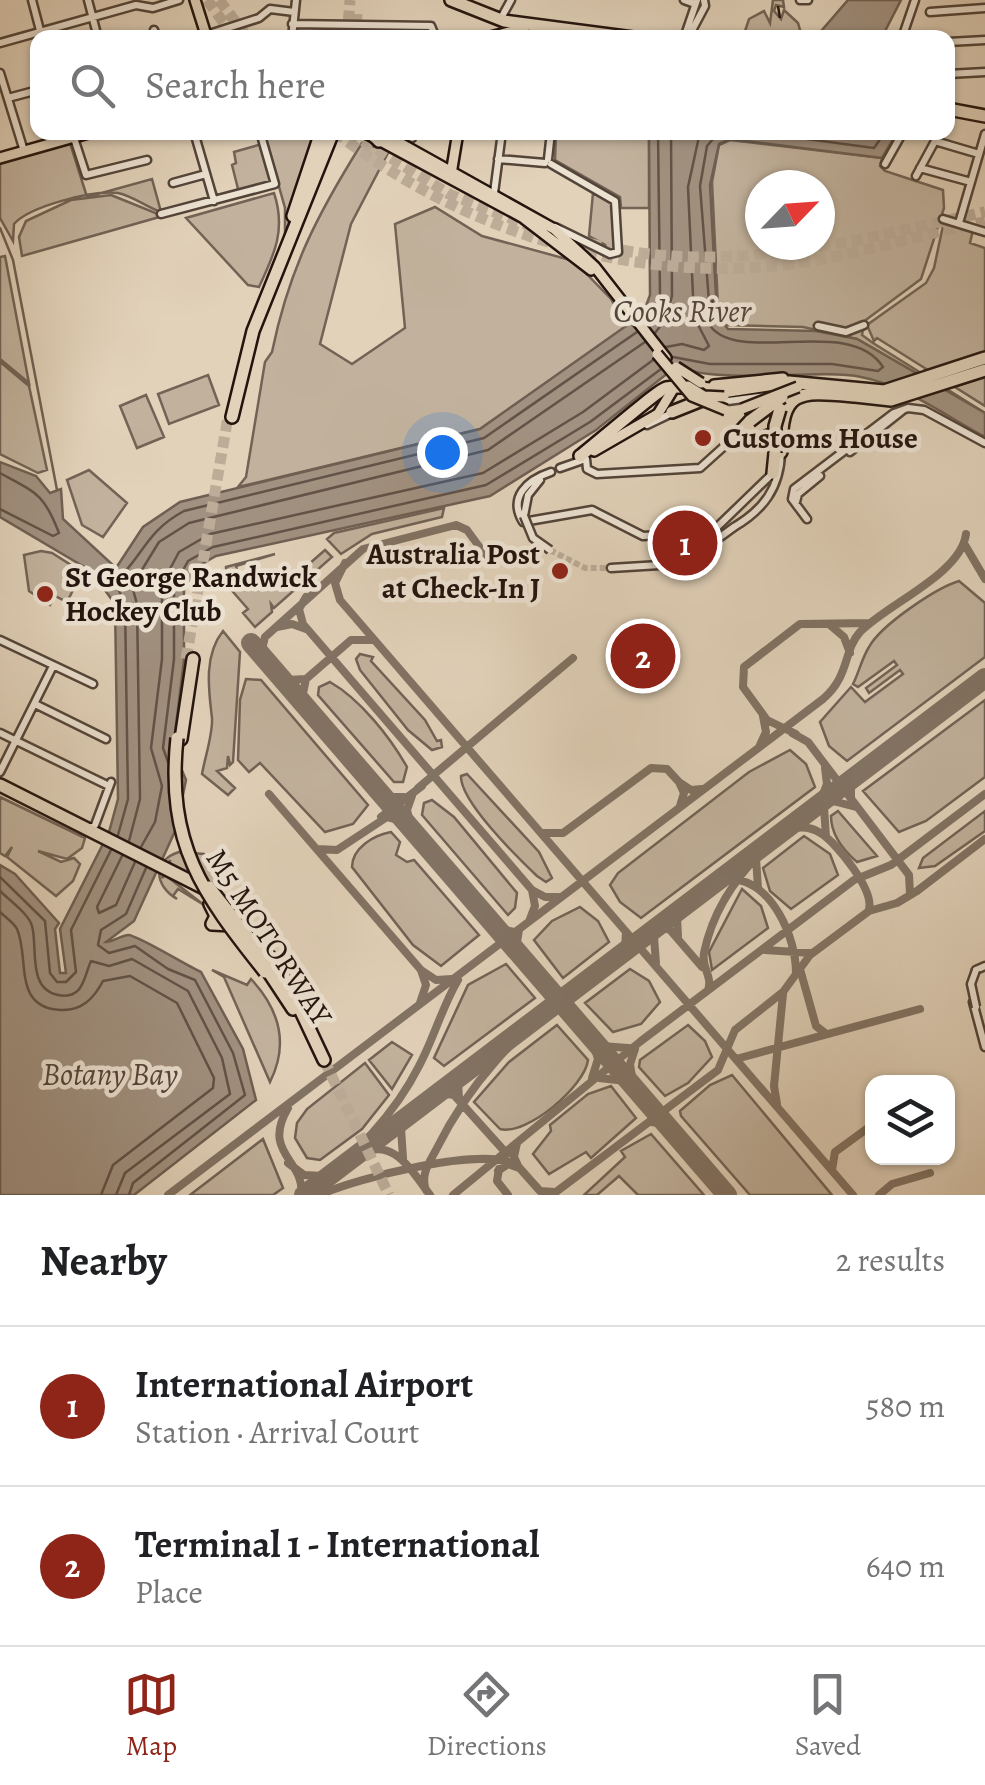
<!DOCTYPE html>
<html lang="en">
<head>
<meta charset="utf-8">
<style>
  body { margin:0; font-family:Alegreya,serif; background:#f6f6f6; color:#202124 }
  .controls { position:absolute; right:30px; bottom:30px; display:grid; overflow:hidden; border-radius:20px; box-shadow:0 2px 8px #0004 }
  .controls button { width:90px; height:90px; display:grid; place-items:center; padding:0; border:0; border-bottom:2px solid #e0e0e0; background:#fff; color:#202124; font:50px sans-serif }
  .compass { position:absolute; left:745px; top:170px; width:90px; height:90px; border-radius:50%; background:#fff; box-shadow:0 2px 8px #0004; rotate:65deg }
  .you { position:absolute; left:442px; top:452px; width:35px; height:35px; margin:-25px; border:8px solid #fff; border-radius:50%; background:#1a73e8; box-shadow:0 0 0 15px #1a73e833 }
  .badge { display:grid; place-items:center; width:65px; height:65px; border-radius:50%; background:#8f2418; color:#fff; font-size:32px; font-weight:700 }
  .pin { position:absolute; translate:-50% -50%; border:5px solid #fff; box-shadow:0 2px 10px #0006 }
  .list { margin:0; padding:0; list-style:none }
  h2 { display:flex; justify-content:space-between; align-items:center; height:130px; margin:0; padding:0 40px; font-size:42px }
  h2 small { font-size:32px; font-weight:400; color:#757577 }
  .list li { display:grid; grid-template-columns:65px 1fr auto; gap:30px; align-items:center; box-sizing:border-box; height:160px; padding:0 40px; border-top:2px solid #e0e0e0 }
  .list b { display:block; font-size:38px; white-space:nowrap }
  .list p { margin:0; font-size:32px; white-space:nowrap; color:#757577 }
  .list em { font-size:32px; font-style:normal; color:#757577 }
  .icon { flex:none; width:55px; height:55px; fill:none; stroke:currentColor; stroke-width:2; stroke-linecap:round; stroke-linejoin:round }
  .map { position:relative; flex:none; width:985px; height:1195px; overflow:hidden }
  .search { position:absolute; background:#fff; box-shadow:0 2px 8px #0004; left:30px; right:30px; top:30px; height:110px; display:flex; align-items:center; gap:25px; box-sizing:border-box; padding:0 35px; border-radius:20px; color:#757577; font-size:38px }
  .sheet { height:450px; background:#fff }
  nav { display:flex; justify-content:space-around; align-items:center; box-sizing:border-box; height:140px; border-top:2px solid #e0e0e0; background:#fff; font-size:28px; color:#757577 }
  nav a { display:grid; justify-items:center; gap:5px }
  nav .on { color:#8f2418 }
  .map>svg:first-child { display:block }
  .green { fill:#c2b29d; stroke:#726356; stroke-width:2.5; fill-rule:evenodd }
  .water { fill:#a19180; stroke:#6f5f52; stroke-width:2.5 }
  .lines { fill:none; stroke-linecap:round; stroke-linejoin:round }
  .shore { stroke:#625247; stroke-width:2.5 }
  .stream { stroke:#6f5f52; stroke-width:2.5 }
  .taxiway { stroke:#827364; stroke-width:8 }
  .runway { stroke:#827364; stroke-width:20 }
  .minor-tunnel { stroke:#bcac98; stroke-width:6; stroke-dasharray:6 3; stroke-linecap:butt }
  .highway-tunnel { stroke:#bcac98; stroke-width:11; stroke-dasharray:11 5.5; stroke-linecap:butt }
  .minor-casing { stroke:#534439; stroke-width:11 }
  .major-casing { stroke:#23140e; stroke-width:14 }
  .highway-casing { stroke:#23140e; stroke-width:16 }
  .minor { stroke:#ece2d2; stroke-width:6 }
  .major { stroke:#e2d2ba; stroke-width:9 }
  .highway { stroke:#e2d2ba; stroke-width:11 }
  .rail { stroke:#23140e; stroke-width:2.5; stroke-dasharray:18 18; stroke-linecap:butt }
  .minor-bridge-casing { stroke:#534439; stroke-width:11; stroke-linecap:butt }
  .major-bridge-casing { stroke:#23140e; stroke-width:14; stroke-linecap:butt }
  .highway-bridge-casing { stroke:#23140e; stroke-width:16; stroke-linecap:butt }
  .minor-bridge { stroke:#ece2d2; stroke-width:6 }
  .major-bridge { stroke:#e2d2ba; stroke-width:9 }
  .highway-bridge { stroke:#e2d2ba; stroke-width:11 }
  .poi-dot { fill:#8f2418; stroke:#ece2d2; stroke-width:4 }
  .labels { text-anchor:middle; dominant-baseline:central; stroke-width:9; stroke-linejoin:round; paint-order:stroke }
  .poi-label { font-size:30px; font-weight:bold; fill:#23140e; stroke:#ece2d2; text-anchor:start }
  .street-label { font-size:30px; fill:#23140e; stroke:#ece2d2 }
  .water-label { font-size:32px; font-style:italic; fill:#55463c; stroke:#ece2d2 }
</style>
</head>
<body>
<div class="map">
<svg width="985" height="1195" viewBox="0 0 985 1195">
  <rect width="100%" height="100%" fill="#e2d2ba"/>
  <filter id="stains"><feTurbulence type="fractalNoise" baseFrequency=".002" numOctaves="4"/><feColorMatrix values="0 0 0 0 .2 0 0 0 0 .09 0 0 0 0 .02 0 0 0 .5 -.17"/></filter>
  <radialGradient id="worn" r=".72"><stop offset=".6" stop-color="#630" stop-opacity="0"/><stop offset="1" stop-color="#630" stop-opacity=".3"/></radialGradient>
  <path class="green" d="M773,0h10l1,7 -8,-2 -2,6 7,8 3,-9 14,13 4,14h-59l6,-18 15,-8 6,12z
    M282,133h34l-31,102v-27l-20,-71z
    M556,133h93v75h-28l-1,-11 -65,-37z
    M730,140l152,18 -2,8 5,5 58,19 1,18 -23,71 -66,49h-39l32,6 15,-5 -1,6 11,8 112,70 -128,-74 -54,-12 -78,-2 -7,-18 -6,-125 7,-37zM760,185h60v60h-60z
    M70,143l17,54 65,-18 9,33c-13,-4 -28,-16 -43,-19 -25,-3 -88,13 -104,31l-1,17 -13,-23v-55z
    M362,143l27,8 -38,73 -31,120 32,20 53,-36 -10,-104 40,-17 47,29 92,25 37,38 16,28 -147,102 -242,58 8,-10 19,-115 7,-10c17,-83 45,-137 90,-209z
    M262,144l10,39 -33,10 -7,-28 4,-2 -2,-11z
    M274,193c12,36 1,60 -15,94l-11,-2 -62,-67z
    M593,193l21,10 1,47 -26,-14z
    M111,195l52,21 -141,40 -3,-19 7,-16 45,-21z
    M944,221l29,9 -3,13 15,5v103l-59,19 31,16 28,-9v29l-108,-68 -3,3 -7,-16 59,-42 8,-15z
    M5,256l24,127 -29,-24v-102z
    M0,362l29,24 18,84 -9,3 -38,-19z
    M208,375l11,30 -50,19 -11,-30z
    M146,395l18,42 -27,11 -17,-42z
    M89,470l38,33 -24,34 -21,-12 -15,-45z
    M444,508l-2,9 -70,17 -31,20 -14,-15 7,-6z
    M325,550l7,7 -58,51 -3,-4 1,8 -17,15 -12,-14 5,-4 -21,-24 -1,-18 49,-13 -39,12 5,17 10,-6 -1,-7 34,9 1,6z
    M41,551l11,2 30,19 -15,30 -12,-6 -5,9 -21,-14 -5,-36z
    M959,581l26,22v54l-138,104 -18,-15 -9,-24 31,-35 14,15 38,-28 -3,-4 -31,23 -3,-5 31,-23 -3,-4 -36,26 -5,-3c6,-12 9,-26 16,-37 12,-22 67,-59 90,-66z
    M223,631l17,21 -7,110 -3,3 -2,-9 -1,12 -10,3 18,17 -7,7 -26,-21c3,-17 11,-40 10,-56 -3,-26 -9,-62 11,-87z
    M360,654l13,3 -2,4 54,59 12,21 4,-1 1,7 -10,3 -24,-20 -48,-60 -4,-11z
    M246,679l15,1 107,125 -15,19 -28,8 -65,-69 -11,9 -11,-12 2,-60z
    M330,682c30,17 60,55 77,85l-4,15h-9l-76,-87 1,-8z
    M985,700v77l-59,44 -27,11 -36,-41z
    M790,750l16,14 9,23 -174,131 -21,-16 -10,-17 8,-12 131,-101z
    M467,774l72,78 13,26 -6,4 -9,-6c-20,-19 -77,-75 -76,-100z
    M0,797l85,41 -3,10 -15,11 -29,-8 23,11 13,-4 6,6 -7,17 -17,15 -49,-39 5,-10 -7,9 -5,-3z
    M432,800l22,17 63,76 -2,15 -7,7 -86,-100 2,-12z
    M838,811l39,45 -20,6c-14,-12 -26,-27 -26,-46z
    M985,811v20l-50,35 -16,2 4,-10z
    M391,832l9,10 -4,13 11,7 7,-2 65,75 -38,31 -28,-21 -61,-78c0,-19 22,-32 39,-35z
    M804,836l26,18 8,21 -47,34 -21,-18 -7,-23z
    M179,852l25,2 17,29 -5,5 -46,-24v-4l-8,18 3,-3 39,30 -26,-16 -5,7 4,3c-22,-13 -26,-38 2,-47z
    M742,889l19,17 7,22 -56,42 -3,-18z
    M580,907l18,14 11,21 -46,36 -29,-38 18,-19z
    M506,964l29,34 -91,68 -10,-8 34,-73z
    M630,969l19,12 11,21 -19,22 -28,8 -28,-29z
    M212,970l35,15 4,-6c28,30 38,65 19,103l-46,-105z
    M557,1025l31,35c-3,26 -61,76 -88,69l-26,-27 35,-40z
    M688,1025l17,16 7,16 -24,26 -23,13 -26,-29 1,-7z
    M392,1042l20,13 -20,34 -23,-29z
    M365,1063l24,32 -27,34 -42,31 -13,-2 -12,-20 2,-15 10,-14z
    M732,1075l100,120h-82l-69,-79 -1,-5 30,-26z
    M611,1086l25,32 -45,40 -5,-6 -37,22 -16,-20 18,-23 -1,-6 38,-31z
    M651,1134l53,61h-66l-19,-19 -22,19h-13l41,-38 -4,-6z
    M263,1139l20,49 -10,7h-83z"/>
  <path class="water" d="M848,0h53l-19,37h-66z
    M649,132l248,1 -15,25 -152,-19 -11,5 -9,41 7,130 11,14 88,2 41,8 128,74v24c-39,-21 -81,-52 -124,-60 -43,-9 -153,9 -183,-12l-82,65 -106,66 -274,60 -21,12 -11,21v71l-11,89 13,31 -10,49 -42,92 -28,21c6,0 14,-6 22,-7 8,-1 59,31 73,37l42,77 13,51 -122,95h-134v-330l15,9 44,49 -4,6 5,44h6l-6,-44 49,-97 9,-33 -3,-195 -24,-33 -91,-54v-55l36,14 14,17 11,-4 2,30 53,49 27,-41 37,-25 300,-73 163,-115 7,-19z"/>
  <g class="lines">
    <path class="shore" d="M754,132l120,16 11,-16
      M648,323l12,-28 -2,-163
      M655,333l10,-13 7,-24 -1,-164
      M666,347l16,-3 22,6 5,-4 -15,-29 -6,-130 12,-55
      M673,357l37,7h122l46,7 5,-4c-33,-52 -141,-2 -172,-40l-11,-141 7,-40 12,-14
      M0,473c37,20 44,21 59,60l-6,3 -53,-27
      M168,762l-5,-14 11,-89v-72l14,-26 25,-14 273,-62 104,-63 71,-53
      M118,835l10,-36 -3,-195 -10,-22c27,-24 31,-51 69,-71l300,-73 153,-106
      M129,841l11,-42 -3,-195 -5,-18 27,-44 30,-19 299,-73 157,-108
      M141,847l14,-25 7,-36 -11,-38 11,-89v-75l17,-32 31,-18 273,-61 100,-61 70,-52
      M122,856l-25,51 2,6 17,-8 19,-43
      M0,877l45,44 5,52 7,9h9l10,-10 -5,-42 40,-80
      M0,891c9,9 29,23 32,35 6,21 -5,63 26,69 26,5 26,-19 33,-34l18,5 23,-7 56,32 34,67 8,36 -105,79 -9,22
      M0,912c5,5 14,11 17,17 13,29 -5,79 44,81 21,1 33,-12 42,-29l27,-5 47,27 37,75 -1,10 -100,77 -12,30
      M129,1195l4,-12 112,-88 -12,-42 -38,-73 -27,-11 -33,-23 -26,7 -11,-8 3,-15 25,-16 20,-46"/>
    <path class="stream" d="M0,228l13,32 44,230"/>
    <path class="taxiway" d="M965,545l20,34
      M345,563l-10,20 5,17 513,595
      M306,597l-7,12 4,15 229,266 13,7h13
      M830,625l14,12 6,16
      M277,627l15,-3 14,5
      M275,670l-14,-17 4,-16 98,-88 93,-24 11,5 22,30
      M275,671l13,9 17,-1
      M314,716l-12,-18 4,-19 45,-39h22
      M792,733l16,9 101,133 1,19
      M796,734l-29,-14 -24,-33 1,-20 56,-43 70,-1
      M760,745l6,-13 -3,-16
      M373,784l13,13h18
      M418,788l155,-130
      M269,794l152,176
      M851,797v-15l10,-9
      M820,802l7,-18 -2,-16
      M680,806l4,-13 -5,-11 12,8 11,-1
      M810,811l23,-10 23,6
      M381,817l41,-31
      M411,827l-4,-17 6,-17
      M790,829c11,-3 22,-2 32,5 16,11 52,56 47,75
      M543,833h20l88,-65 16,1 12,13
      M826,837l-2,-30 19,-21
      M318,849l19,1 50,-33 16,4 16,18
      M756,858l2,30
      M704,891l27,-12c41,2 65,58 65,94
      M479,907l19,21 16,4
      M530,919l5,-13 -3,-16
      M519,930l-3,18 12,15
      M651,932l8,-5 11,3 32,37
      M678,936l-1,-19 14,-15
      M765,950l46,3
      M610,962l15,-13 1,-17
      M656,963l-2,-26 17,-20
      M800,969l16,57 9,7
      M708,990c5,-14 -7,-22 -4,-37 11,-54 48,-97 90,-129
      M420,1003l6,-18 -5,-15 15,10 16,-1
      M579,1022l23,24 26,2
      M736,1059l184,-50
      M592,1078l6,-19 -6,-20
      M599,1078l27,3 28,29
      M633,1083l-3,-19 5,-15
      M459,1098l-1,-17 18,-16
      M948,1100l2,-1
      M777,1104l-3,-18 9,-92
      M422,1106l17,-13 15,2 53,59
      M288,1108c-27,46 18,52 13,87
      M651,1122l14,2 17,19
      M357,1156c35,-22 54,14 73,39
      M403,1158l-2,-30 21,-22
      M288,1163l16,12 20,1
      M516,1164l24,27 15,1
      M499,1169l-2,12 11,14
      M832,1170l3,-18 37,-27
      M498,1171l10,-7 11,4 -5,-11 3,-14
      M311,1190c43,-35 83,-74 108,-124 15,-28 23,-59 39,-86
      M426,1190c-6,-16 4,-28 11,-42 33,-66 78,-113 136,-157
      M168,1195l655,-496c27,-23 20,-48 37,-67 27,-28 101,-58 106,-98
      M320,1195c33,-16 168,-51 197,-29
      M453,1195l188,-154 213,-161 37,-15 94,-71
      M552,1195l166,-125 17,-40 48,-38 27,-37 59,-44 28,-8 20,-12 68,-52
      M879,1195l13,-11 38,-11"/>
    <path class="runway" d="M251,643l476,552
      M304,1195l681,-517"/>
    <path class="minor-tunnel" d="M550,550l35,18h26"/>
    <path class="highway-tunnel" d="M207,0l28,38
      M219,0l29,38
      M347,38l3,-38
      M356,38l1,-24
      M335,132c131,102 306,156 472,130 60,-10 118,-29 178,-40
      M349,132l100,62 86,34
      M558,235c152,47 279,9 427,-23
      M186,659l42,-242
      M324,1060l65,135"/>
    <g class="minor-casing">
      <path id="minor" d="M32,0l10,38
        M88,0l10,38
        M684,0l11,4
        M800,0h8
        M930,12l55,-4
        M500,20l11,-20
        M292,24l139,2 5,12
        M154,30l3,8
        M206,35l53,-17 11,-9 24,3
        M292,38l4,-38
        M516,38v-1
        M684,38l13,-38
        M688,38l17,-32 -1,-6
        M902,38l13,-38
        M948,42l37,-2
        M0,43l136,-38 17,3 26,-8
        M0,73l24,78
        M948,74l37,-2
        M8,98l30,-8
        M194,132l20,69
        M74,138l12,37 61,-15
        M412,138l1,-6
        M935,141l44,13
        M498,159l47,4
        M548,159l3,-27
        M551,164l64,37 3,51 -8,2 -55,-27
        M885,164l18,-32
        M920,168l51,14
        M916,176l19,-35 -2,-9
        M173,183l33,-9
        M494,193l8,-61
        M161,214l114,-30 -15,-52
        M943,219l42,13
        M959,223l26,-89
        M818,326l28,6 18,-7
        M713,403l53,-7
        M647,425l25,-12
        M850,452l52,-41
        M586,459l1,10 10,5 103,-6 30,-27
        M560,468l23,-8
        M551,472c-24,8 -43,25 -28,50l69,-12 51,26 69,-4 62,-60
        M796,502l2,-8 22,-18
        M524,516l4,-21 12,-15
        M807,519l-15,-20 2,-10 100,-76 14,-5 16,2 61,33
        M734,527c29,-17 46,-39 47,-74
        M611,568l65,-4
        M0,640l93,44
        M35,704l71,35
        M0,733l109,53
        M0,772l53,-106
        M90,828l5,-3 16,-43
        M976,970l9,-4
        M973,1002l12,45"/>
    </g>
    <g class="major-casing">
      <path id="major" d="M195,0l12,38
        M487,38l37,-10
        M364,132l158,85 69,53
        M380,132l174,97 41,38 71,91
        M0,158l92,-26
        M451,174l7,-42
        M714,385l69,-7
        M738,436l31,-14 5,-9
        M594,451l64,-37 14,-23"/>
    </g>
    <g class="highway-casing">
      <path id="highway" d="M451,0l53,21 129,17
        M948,109l37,7
        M370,132l9,9
        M293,216l28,-84
        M855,396l36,4 94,-30
        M672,412l50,-20 67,-10 95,9 101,-33
        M232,417l21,-86 80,-199
        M731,441l19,-20
        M781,452c0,-64 17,-61 74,-56
        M580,456c12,-9 79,-67 86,-68 18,-3 37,1 55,2
        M773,473l2,-20
        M181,739l12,-80
        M0,785l206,104
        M210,904l6,12 -4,8 20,1
        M270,957l20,31 34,72
        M262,962l31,47"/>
    </g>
    <use href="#minor" class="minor"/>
    <use href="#major" class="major"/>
    <use href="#highway" class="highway"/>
    <path class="rail" d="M778,6l2,12"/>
    <g class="minor-bridge-casing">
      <path id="minor-bridge" d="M524,516l9,22 17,12
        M676,564l14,-5 44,-32
        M976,1007l-5,-23 5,-14"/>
    </g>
    <g class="major-bridge-casing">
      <path id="major-bridge" d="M657,354l35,42 34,14
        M676,367l25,16
        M688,386l16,10 20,1
        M742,409l56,-22"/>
    </g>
    <g class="highway-bridge-casing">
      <path id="highway-bridge" d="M750,421l32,-24
        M775,453v-27l5,-17
        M177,738c-11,106 25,155 88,234
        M209,887l63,80"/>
    </g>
    <use href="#minor-bridge" class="minor-bridge"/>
    <use href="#major-bridge" class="major-bridge"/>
    <use href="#highway-bridge" class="highway-bridge"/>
  </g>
  <g class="poi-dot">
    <circle cx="703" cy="438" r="10"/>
    <circle cx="560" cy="571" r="10"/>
    <circle cx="45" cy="594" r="10"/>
  </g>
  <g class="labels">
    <g class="poi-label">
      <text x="723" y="438">Customs House</text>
      <text x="540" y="554" text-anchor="end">Australia Post<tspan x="540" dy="34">at Check-In J</tspan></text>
      <text x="65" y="577">St George Randwick<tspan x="65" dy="34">Hockey Club</tspan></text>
    </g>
    <g class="street-label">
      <text transform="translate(269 937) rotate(57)">M5 MOTORWAY</text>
    </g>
    <g class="water-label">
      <text x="682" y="311">Cooks River</text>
      <text x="110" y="1074">Botany Bay</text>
    </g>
  </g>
  <rect width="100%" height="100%" filter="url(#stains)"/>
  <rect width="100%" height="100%" fill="url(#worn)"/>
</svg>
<div class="controls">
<button><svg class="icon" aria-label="layers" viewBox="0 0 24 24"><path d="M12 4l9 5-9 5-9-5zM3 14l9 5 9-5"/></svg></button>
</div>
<svg class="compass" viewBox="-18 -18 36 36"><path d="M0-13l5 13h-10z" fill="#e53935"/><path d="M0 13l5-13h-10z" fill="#757577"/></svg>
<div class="you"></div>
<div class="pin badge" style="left:685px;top:543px">1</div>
<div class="pin badge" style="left:643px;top:656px">2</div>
<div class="search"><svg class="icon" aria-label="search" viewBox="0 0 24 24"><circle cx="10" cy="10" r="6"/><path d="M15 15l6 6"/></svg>Search here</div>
</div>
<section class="sheet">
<h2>Nearby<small>2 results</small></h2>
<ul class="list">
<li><span class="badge">1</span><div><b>International Airport</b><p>Station · Arrival Court</p></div><em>580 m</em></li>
<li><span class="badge">2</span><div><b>Terminal 1 - International</b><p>Place</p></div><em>640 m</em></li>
</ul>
</section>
<nav>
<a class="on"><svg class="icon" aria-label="map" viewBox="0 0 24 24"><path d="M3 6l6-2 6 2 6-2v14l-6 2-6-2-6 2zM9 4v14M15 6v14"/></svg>Map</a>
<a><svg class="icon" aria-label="directions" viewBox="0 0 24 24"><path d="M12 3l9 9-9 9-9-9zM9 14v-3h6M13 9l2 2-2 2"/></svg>Directions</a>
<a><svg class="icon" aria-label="saved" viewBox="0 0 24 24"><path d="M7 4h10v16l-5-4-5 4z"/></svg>Saved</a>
</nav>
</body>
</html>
